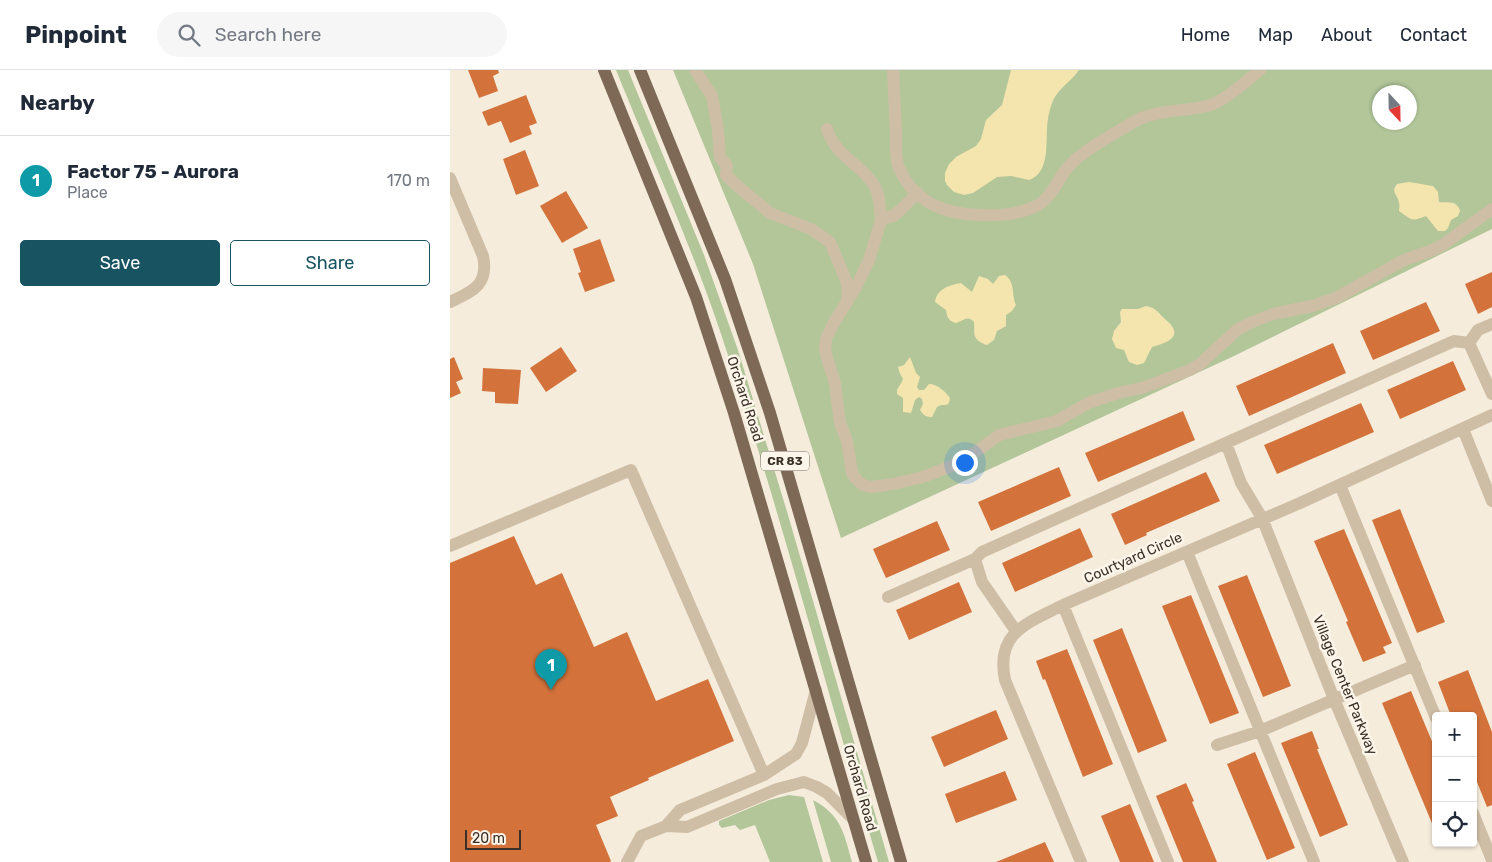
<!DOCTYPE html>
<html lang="en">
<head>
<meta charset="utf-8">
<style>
  body { margin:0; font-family:Rubik,sans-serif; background:#f6f6f7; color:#1f2937 }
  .controls { position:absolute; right:15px; bottom:15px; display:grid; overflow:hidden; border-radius:5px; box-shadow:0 1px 4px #0004 }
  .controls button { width:45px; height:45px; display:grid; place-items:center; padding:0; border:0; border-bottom:1px solid #e0e1e3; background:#fff; color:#1f2937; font:25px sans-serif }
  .compass { position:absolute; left:922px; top:15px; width:45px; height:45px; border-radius:50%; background:#fff; box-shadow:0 1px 4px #0004; rotate:158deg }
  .scale { position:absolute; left:15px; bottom:12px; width:56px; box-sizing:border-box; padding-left:5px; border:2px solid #3a3028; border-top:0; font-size:14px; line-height:18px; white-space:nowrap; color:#3a3028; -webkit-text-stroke:4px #fcf5e9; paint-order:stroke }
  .you { position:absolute; left:514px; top:392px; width:18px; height:18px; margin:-12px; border:4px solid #fff; border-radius:50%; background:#1a73e8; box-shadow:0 0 0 8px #1a73e833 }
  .badge { display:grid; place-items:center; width:32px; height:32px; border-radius:50%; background:#185361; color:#fff; font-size:16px; font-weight:700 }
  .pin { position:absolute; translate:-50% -41px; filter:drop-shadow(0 1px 2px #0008) }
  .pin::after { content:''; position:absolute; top:26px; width:18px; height:15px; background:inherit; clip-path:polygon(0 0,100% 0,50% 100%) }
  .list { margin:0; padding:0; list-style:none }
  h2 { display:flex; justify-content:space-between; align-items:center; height:65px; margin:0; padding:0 20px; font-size:21px }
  h2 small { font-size:16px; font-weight:400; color:#747a83 }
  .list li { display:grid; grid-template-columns:32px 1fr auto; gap:15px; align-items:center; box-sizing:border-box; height:90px; padding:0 20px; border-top:1px solid #e0e1e3 }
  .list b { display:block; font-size:19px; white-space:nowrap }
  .list p { margin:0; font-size:16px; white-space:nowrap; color:#747a83 }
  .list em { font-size:16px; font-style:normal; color:#747a83 }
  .actions { display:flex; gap:10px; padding:15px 20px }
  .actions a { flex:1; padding:11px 0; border:1px solid #185361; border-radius:5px; text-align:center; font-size:18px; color:#185361 }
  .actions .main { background:#185361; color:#fff }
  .icon { flex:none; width:28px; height:28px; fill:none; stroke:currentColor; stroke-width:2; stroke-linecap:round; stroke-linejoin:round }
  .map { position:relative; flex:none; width:1042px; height:792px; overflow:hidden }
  header { display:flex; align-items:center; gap:30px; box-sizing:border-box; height:70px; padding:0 25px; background:#fff; border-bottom:1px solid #e0e1e3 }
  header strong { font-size:24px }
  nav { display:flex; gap:28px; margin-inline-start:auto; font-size:18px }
  .search { width:350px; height:45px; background:#f6f6f7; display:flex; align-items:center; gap:12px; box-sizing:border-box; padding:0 18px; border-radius:28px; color:#747a83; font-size:19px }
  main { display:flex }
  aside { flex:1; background:#fff }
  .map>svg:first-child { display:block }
  .green { fill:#b2c69a; fill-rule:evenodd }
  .sand { fill:#f4e5af }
  .building { fill:#d3733b }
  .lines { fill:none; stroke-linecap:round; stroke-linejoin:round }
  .minor { stroke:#cfbea6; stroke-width:12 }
  .major { stroke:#7e6957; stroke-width:12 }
  .labels { text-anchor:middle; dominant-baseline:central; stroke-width:5; stroke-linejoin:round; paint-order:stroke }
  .shield { fill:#fcf5e9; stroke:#746b62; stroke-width:1 }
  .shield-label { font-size:12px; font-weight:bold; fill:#3a3028 }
  .street-label { font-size:14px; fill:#3a3028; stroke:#fcf5e9 }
</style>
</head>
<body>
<header>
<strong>Pinpoint</strong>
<div class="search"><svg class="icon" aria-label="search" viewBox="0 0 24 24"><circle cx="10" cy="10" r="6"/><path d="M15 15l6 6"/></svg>Search here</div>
<nav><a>Home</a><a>Map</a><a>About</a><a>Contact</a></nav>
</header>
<main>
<aside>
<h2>Nearby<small></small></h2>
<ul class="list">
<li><span class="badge" style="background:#0f9aa8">1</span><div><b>Factor 75 - Aurora</b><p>Place</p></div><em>170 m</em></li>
</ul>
<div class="actions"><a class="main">Save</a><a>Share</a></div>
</aside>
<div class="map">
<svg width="1042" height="792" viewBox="0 0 1042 792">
  <rect width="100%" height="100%" fill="#f5ecdc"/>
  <path class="green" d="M166,0h12l76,185 34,95 50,165 101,347h-11c-53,-177 -99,-356 -158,-531 -30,-89 -69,-174 -104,-261z
    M223,0h819v159l-258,127 -393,182 -88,-274zM929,22h30v30h-30z
    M339,725l15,2 19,65h-53l-15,-37 -15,5 -5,-5 -13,3 -3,-3v-4l50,-21z
    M363,730c28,15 31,33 39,62h-21z"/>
  <path class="sand" d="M561,0h68c-8,12 -22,19 -27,33 -3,8 -5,18 -5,26 -1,17 2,44 -18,51l-18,-4 -14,1 -24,16 -9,2 -10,-3 -7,-7 -2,-4v-8l4,-9 7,-7 20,-11 5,-7 5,-19 16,-15z
    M959,112l24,4 5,6 1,10c9,1 18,-2 21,9l-2,5 -7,4 -3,8 -3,3h-7l-12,-15c-15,6 -14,4 -27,-5 0,-3 1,-6 0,-8 -1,-9 -9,-10 -2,-19z
    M555,205c11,8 6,19 11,30l-4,6 -6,4v11l-9,5 -3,9 -7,5c-16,-6 -12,-11 -13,-23 -7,-8 -11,0 -19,1 -7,-3 -8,-6 -9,-13l-11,-8c2,-13 14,-17 26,-19l11,9 7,-16 9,3 5,5 6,-8z
    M696,236c11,2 12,7 20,14 19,16 2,23 -14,27l-8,16 -7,2 -8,-3 -5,-12 -8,-2 -4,-9 2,-8 7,-9 -1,-10 2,-3h16z
    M460,287l6,16 4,4 -3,10 2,3h5l5,-6c8,0 16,7 21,14l-1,5 -3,2h-5l-4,2 -5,10c-6,0 -8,-1 -12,-7l3,-6 -1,-5 -3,-2 -4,3 -4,13 -8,-1v-14l-6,-4v-4c10,-17 5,-6 1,-23l6,-2z"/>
  <path class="building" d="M18,0h30l1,3 -6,3 5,15 -19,7z
    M76,25l11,28 -8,3 3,8 -22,9 -9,-22 -13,5 -6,-14z
    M75,80l14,36 -23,9 -13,-36z
    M116,121l22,37 -26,15 -22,-37z
    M150,169l15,42 -30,11 -7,-19 3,-1 -8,-23z
    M1042,202v35l-14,7 -13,-30z
    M976,232l14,29 -67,29 -13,-29z
    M883,273l13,30 -97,43 -13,-30z
    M111,277l16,24 -31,21 -16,-24z
    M4,287l9,22 -7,3 5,11 -11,5v-39z
    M1003,291l13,29 -66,29 -13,-29z
    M33,298l38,2 -3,34 -23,-1v-11l-13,-1z
    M911,333l13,29 -97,42 -13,-29z
    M733,341l12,29 -97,42 -13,-29z
    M609,397l12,29 -80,35 -13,-29z
    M756,402l14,29 -74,32 1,2 -22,10 -14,-31z
    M950,439l45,113 -28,11 -45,-113z
    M487,451l13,29 -64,28 -13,-29z
    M630,458l13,29 -78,35 -13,-29z
    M894,459l48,114 -9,4 3,6 -23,9 -17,-40 2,-1 -34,-80z
    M64,466l22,49 26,-12 32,74 33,-15 29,69 52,-22 26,62 -86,37 1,2 -39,17 8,19 -22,9 15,36 -1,1h-160v-299z
    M797,505l44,111 -28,11 -45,-111z
    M509,512l13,30 -63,28 -13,-30z
    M741,525l48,118 -29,11 -48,-118z
    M672,558l45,113 -29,12 -45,-113z
    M617,579l46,115 -30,13 -38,-98 -2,1 -7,-19z
    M1018,600l24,62v73l-5,2 -14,-35v-56h-22l-13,-34z
    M961,621l25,60v82l-54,-130z
    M546,640l12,29 -64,28 -13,-30z
    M862,661l7,18h-2l31,76 -28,12 -39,-94z
    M805,682l40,96 -28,12 -40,-96z
    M555,701l12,29 -61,23 -11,-29z
    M736,713l8,18 -2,1 25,60h-34l-27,-66z
    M680,734l24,58h-34l-19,-46z
    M595,772l9,20h-58z"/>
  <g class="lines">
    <path class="minor" d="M245,0l17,26 6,34 2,27 7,9 -1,9 10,10 34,28 41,16 19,13 16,38 2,10 -1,10
      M443,0c1,21 2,43 3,64 0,11 -1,25 3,34 17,39 53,48 91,47 18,0 36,-2 51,-12 12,-8 18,-26 27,-36 11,-14 50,-36 66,-45 22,-13 49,-10 73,-16 17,-4 39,-25 53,-36
      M377,59c7,26 34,35 47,56 6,10 6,24 7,35
      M0,108l33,78c6,29 -10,35 -33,46
      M468,123l-23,22 -14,5 -12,40 -13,27 -23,37 -7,15 -1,9 2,10 8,25 5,40 7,18 5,32 5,7 6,5 8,2 22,-3 30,-7 39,-15 37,-27 58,-14 31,-18 30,-10 24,-5 48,-18 10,-6 38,-35 12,-6 23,-9 39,-8 24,-8 68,-38 29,-10 11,-6 48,-35
      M1019,273l9,-13 14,-6
      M1013,359l29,72
      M776,373l15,40 21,35 72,181 69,163
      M890,415l96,233
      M0,476l181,-76 133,305
      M737,482l127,310
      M438,527l87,-38
      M613,535l105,257
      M566,561l-34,-49 -7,-23 7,-7 472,-211 15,2 23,51
      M767,675l43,-14 155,-66
      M1023,743l19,47
      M216,756l14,-16 84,-35 32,-21 6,-11 14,-53
      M177,792l14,-26 25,-10 21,1 90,-38 27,-7 13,5 10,6 26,26
      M631,792l-76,-182c-10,-48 23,-57 58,-75l237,-102 192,-88"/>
    <path class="major" d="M154,0l92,227 38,116 132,449
      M190,0l85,209 45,134 131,449"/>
  </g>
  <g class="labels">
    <rect class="shield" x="311" y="381.5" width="48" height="19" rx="4"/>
    <g class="shield-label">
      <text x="335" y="391">CR 83</text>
    </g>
    <g class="street-label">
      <text transform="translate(295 329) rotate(72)">Orchard Road</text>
      <text transform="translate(683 488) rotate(-24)">Courtyard Circle</text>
      <text transform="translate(895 615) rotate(68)">Village Center Parkway</text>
      <text transform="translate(410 718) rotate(74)">Orchard Road</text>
    </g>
  </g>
</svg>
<div class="controls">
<button>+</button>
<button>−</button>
<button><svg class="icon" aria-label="locate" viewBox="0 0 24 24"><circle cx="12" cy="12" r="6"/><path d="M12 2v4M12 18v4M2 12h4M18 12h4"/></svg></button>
</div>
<svg class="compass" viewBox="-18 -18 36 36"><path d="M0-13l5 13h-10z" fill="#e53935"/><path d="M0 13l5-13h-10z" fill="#747a83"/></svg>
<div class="scale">20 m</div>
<div class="you"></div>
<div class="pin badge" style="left:101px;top:620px;background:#0f9aa8">1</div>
</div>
</main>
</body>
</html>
